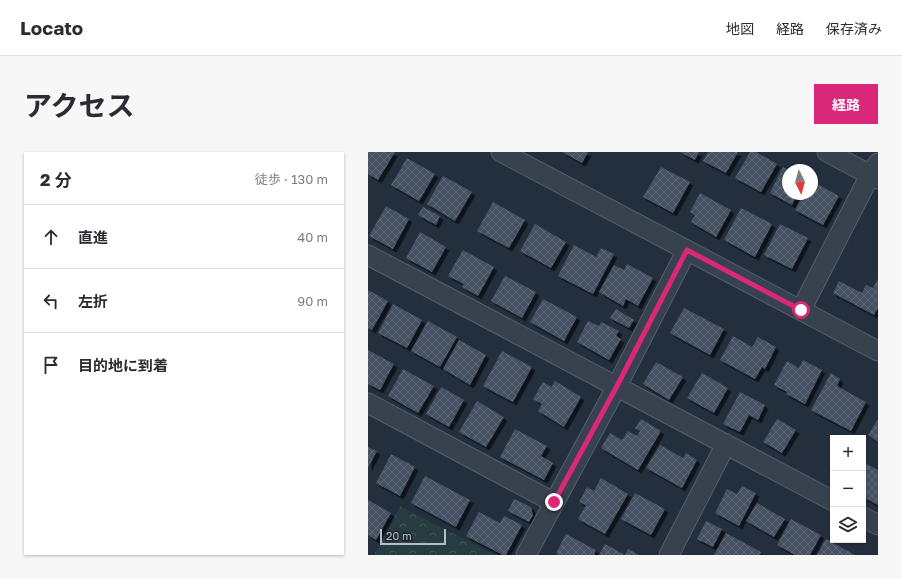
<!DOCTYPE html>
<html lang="ja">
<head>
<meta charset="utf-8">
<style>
  body { margin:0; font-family:"Golos Text","Noto Sans JP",sans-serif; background:#f7f7f7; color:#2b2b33 }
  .controls { position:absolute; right:12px; bottom:12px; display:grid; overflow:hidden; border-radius:0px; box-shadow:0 1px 3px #0004 }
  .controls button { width:36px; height:36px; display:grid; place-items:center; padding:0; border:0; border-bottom:1px solid #e1e1e2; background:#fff; color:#2b2b33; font:20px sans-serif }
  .compass { position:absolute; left:414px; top:12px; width:36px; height:36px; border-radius:50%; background:#fff; box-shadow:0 1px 3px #0004; rotate:174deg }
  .scale { position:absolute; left:12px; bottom:10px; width:66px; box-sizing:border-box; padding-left:4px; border:2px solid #b4bcc9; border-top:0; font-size:11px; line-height:14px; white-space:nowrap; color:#b4bcc9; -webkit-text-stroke:3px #1d2633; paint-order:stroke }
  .stop { position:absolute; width:12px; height:12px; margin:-9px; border:3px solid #db2777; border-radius:50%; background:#fff }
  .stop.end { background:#db2777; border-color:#fff; box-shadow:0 1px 4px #0008 }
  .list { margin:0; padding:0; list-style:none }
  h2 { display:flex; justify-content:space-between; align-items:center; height:52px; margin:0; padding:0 16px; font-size:17px }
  h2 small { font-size:13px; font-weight:400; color:#7c7c81 }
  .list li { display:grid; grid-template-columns:26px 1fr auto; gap:12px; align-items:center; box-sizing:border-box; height:64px; padding:0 16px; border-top:1px solid #e1e1e2 }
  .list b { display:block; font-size:15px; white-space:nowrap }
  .list em { font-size:13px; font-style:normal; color:#7c7c81 }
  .icon { flex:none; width:22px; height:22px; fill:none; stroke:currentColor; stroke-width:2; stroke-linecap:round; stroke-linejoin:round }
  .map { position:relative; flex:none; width:510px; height:403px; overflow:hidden; border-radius:0px }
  header { display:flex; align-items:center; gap:24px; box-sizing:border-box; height:56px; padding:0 20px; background:#fff; border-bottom:1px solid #e1e1e2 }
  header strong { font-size:19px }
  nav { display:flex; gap:22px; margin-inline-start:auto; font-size:14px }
  .intro { display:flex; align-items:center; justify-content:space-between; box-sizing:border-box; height:96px; padding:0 24px }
  h1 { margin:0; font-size:28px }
  .button { padding:10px 18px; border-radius:0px; background:#db2777; color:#fff; font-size:14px; font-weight:700 }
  main { display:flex; gap:24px; padding:0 24px }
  aside { flex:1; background:#fff; border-radius:0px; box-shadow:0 1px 3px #0004 }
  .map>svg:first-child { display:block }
  .forest { fill:url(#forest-crowns) }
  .building { fill:url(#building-cross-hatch); filter:url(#shadow) }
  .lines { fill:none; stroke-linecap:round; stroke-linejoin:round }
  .minor-casing { stroke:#565f6c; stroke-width:21 }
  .minor { stroke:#38414e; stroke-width:19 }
  .route { stroke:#db2777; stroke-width:5 }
</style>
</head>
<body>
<header>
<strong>Locato</strong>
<nav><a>地図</a><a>経路</a><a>保存済み</a></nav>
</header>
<div class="intro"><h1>アクセス</h1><a class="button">経路</a></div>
<main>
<aside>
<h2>2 分<small>徒歩 · 130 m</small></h2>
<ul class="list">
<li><svg class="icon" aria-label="ahead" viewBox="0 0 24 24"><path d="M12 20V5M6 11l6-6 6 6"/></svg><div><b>直進</b></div><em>40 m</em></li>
<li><svg class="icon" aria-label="left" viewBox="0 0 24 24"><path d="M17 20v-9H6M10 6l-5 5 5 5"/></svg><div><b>左折</b></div><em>90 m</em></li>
<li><svg class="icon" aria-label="arrive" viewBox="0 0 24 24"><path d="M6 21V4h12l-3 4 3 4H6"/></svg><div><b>目的地に到着</b></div></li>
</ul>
</aside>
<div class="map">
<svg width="510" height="403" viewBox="0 0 510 403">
  <defs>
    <pattern id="forest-crowns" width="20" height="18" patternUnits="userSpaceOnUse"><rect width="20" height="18" fill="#263c3f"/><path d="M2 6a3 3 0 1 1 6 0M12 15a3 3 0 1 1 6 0" fill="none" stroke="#435659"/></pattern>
    <pattern id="building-cross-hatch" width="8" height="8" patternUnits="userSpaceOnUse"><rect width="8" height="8" fill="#455162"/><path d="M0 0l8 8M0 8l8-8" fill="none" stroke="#5d6877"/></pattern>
    <filter id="shadow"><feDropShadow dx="3.5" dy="3.5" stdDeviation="0" flood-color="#0009"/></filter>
  </defs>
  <rect width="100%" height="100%" fill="#242f3e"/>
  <path class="forest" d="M32,354l95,49h-121z"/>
  <path class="building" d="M0,0h27l-17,28 -10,-6z
    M194,0h26l-6,11z
    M312,0h19l-4,8z
    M340,0h30l-12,21 -23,-12z
    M382,0h6l21,12 -16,28 -26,-14z
    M39,6l28,16 -16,27 -28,-16z
    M293,15l29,15 -17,31 -30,-16z
    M415,15l5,3v24h9l-5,11 -22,-12z
    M75,24l29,16 -17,29 -28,-17z
    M444,29l27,15 -16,29 -28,-15 9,-16h8z
    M332,41l31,17 -15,27 -25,-15 4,-7 -5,-3z
    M125,50l32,18 -16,28 -32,-17z
    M18,54l23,13 -16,30 -24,-13z
    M55,55l17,9 -4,9 -18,-10z
    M373,56l31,16 -17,33 -31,-17z
    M167,72l31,18 -15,26 -31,-17z
    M412,72l28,14 -16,31 -28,-14z
    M52,80l26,15 -14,25 -26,-14z
    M206,93l22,12 5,-9 13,6 -21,40 -35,-18z
    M95,98l31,17 -16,29 -16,-9 2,-3 -16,-8z
    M259,112l26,14 -15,28 -12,-7 -3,7 -24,-14 15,-27 10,5z
    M137,124l31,16 -14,26 -31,-17z
    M510,127v29l-4,7 -41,-22 6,-12 23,12 4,-8 7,3z
    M0,138l20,11 -16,29 -4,-2z
    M175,147l34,18 -13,24 -34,-19z
    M25,152l29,16 -15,28 -29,-15z
    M316,156l40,21 -14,26 -40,-22z
    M248,157l18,11 -5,8 -19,-10z
    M60,169l29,16 -17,30 -29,-16z
    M220,169l11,5 2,-4 18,9 -3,5 5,3 -12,21 -32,-18z
    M365,184l19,11 6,-10 18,10 -11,22 -3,-2 -7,12 -35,-19z
    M91,188l27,15 -16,30 -27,-16z
    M0,198l26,14 -14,26 -12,-6z
    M134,199l30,16 -19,35 -30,-16z
    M435,208l19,10 -17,34 -19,-10 1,-2 -13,-7 13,-24 12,7z
    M288,210l27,15 -14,23 -26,-16z
    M35,217l31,17 -16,27 -30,-17z
    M334,221l26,15 -14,25 -27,-15z
    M463,221l9,6 -3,7 29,16 -15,29 -40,-21z
    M187,229l26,16 -17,30 -26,-16 4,-7 -9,-5 10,-17 8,5z
    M73,235l23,13 -15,27 -23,-13z
    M372,240l25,13 -7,15 -9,-5 -9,17 -17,-8z
    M109,249l27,16 -18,30 -27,-15z
    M273,267l20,12 -23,39 -37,-22 9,-15 12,7 6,-9 9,5 3,-5 -5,-3z
    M409,267l19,11 -14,23 -19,-11z
    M510,267v23l-10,-7z
    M147,277l32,17 -6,10 12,7 -9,17 -44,-23z
    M292,293l23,13 3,-5 11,7 -15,28 -36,-20z
    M0,295l9,4 -9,17z
    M23,302l24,13 -15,29 -24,-13z
    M497,311l13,7v35l-15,-8v-31z
    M57,324l45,24 -14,27 -45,-24z
    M233,326l27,16 -23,40 -27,-15 8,-14 -7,-3 8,-15 7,4z
    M374,334l14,7 -17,33 -24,-13 12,-24 10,5z
    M267,341l30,16 -14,26 -30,-16z
    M146,347l17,8 2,8 -4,7 -21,-11z
    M0,348l23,13 -15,27 -8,-5z
    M389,351l28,16 -11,18 -28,-16z
    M111,360l21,11 4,-7 18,9 -16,30h-3l-37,-19z
    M423,367l30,16 -11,20h-15l-18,-10z
    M338,369l16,8 -9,18 -16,-8z
    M358,381l35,19 -1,3h-46z
    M198,382l30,16 -2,5h-35l-3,-2z
    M458,387l29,16h-38z
    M237,392l20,11 3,-6 11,6h-40z"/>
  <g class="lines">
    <g class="minor-casing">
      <path id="minor" d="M133,0l377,199
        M459,0l51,27
        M0,103l465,246
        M433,158l69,-135 8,-12
        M0,251l185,99
        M495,365l15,8
        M158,403l91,-169 70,-136
        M301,403l57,-111"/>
    </g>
    <use href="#minor" class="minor"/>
  </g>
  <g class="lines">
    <path class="route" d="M186,350l63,-116 70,-136 114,60"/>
  </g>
</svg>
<div class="controls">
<button>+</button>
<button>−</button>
<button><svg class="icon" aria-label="layers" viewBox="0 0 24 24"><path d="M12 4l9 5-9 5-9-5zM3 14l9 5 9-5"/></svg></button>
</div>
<svg class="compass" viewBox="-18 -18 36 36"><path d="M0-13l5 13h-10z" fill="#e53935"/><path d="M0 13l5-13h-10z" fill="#7c7c81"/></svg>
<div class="scale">20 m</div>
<div class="stop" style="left:433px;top:158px"></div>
<div class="stop end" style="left:186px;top:350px"></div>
</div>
</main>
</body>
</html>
